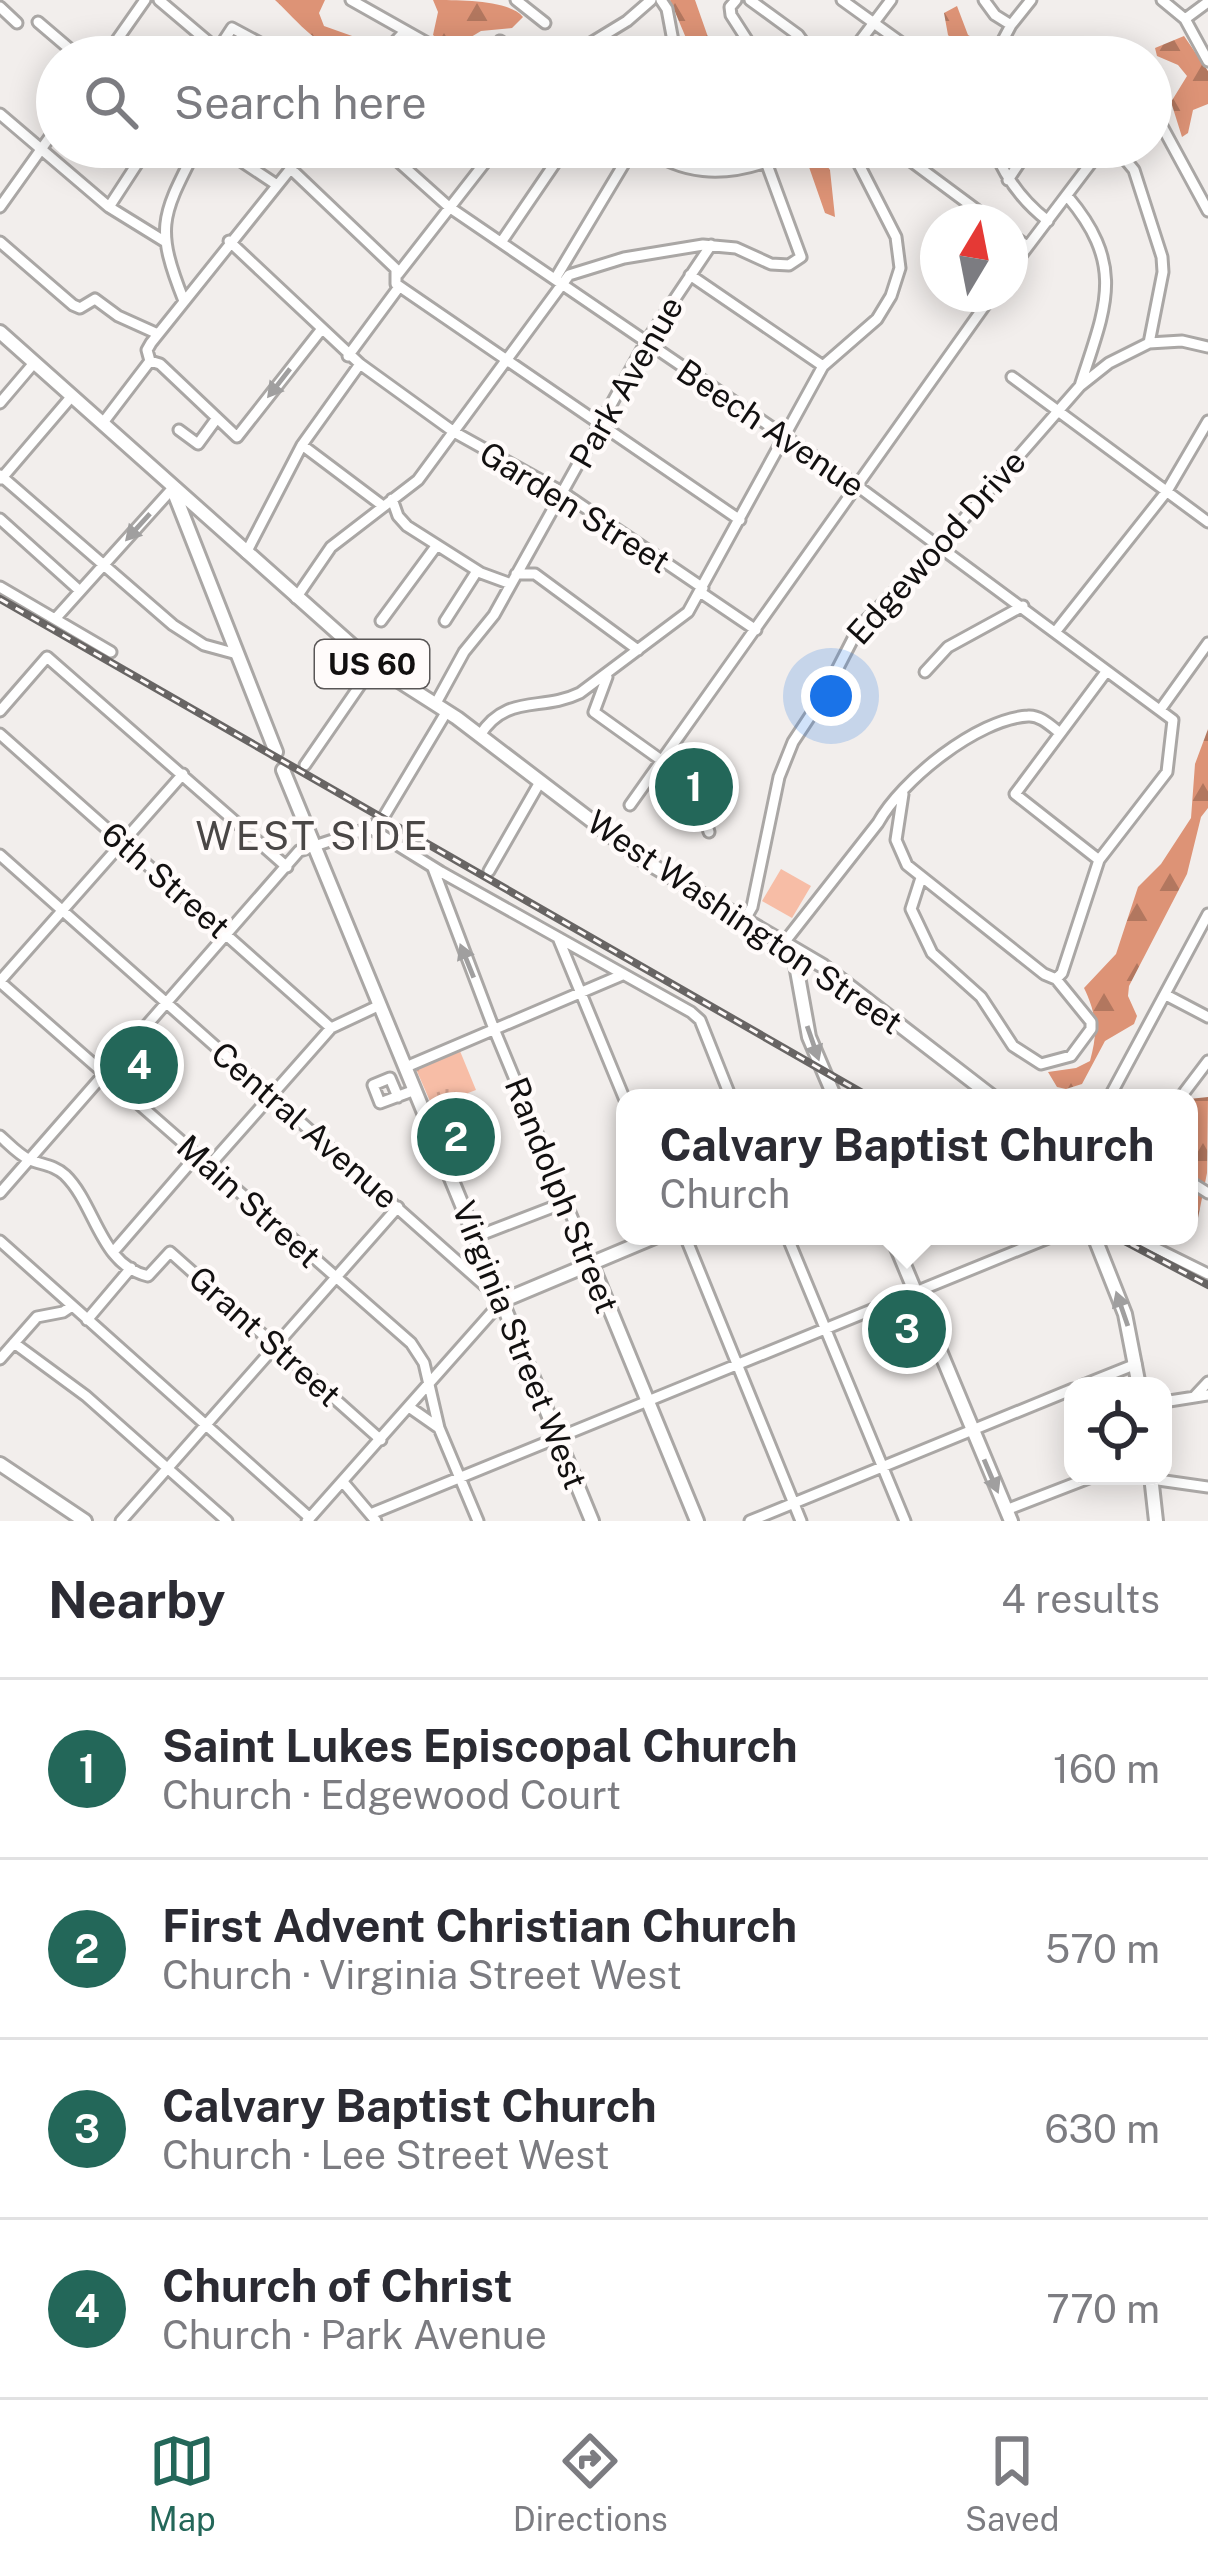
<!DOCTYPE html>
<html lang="en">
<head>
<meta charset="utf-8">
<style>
  body { margin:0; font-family:"Public Sans",sans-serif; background:#f2f2f3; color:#2b2b33 }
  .controls { position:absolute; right:36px; bottom:36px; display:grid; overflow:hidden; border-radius:24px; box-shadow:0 6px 30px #0003 }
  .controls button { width:108px; height:108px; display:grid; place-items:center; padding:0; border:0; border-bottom:3px solid #e1e1e2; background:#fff; color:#2b2b33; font:60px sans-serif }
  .compass { position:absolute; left:920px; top:204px; width:108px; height:108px; border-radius:50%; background:#fff; box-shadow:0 6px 30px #0003; rotate:10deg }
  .you { position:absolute; left:831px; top:696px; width:42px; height:42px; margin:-30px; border:9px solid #fff; border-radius:50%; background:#1a73e8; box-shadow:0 0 0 18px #1a73e833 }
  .badge { display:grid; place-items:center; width:78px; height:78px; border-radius:50%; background:#236759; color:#fff; font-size:39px; font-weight:700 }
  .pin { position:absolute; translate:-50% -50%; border:6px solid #fff; box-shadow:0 3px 12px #0006 }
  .popup { position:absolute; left:616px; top:1089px; width:582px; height:156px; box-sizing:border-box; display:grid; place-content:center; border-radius:24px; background:#fff; filter:drop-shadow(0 3px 9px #0005); font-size:39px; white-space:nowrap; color:#7c7c81 }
  .popup b { font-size:45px; color:#2b2b33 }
  .popup::after { content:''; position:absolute; left:50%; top:100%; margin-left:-24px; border:24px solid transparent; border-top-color:#fff }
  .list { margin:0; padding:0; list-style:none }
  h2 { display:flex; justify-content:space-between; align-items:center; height:156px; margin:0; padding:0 48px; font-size:51px }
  h2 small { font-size:39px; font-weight:400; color:#7c7c81 }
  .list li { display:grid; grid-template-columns:78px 1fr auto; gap:36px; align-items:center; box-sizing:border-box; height:180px; padding:0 48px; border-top:3px solid #e1e1e2 }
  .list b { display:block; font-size:45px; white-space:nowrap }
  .list p { margin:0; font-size:39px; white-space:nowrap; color:#7c7c81 }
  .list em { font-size:39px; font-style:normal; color:#7c7c81 }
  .icon { flex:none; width:66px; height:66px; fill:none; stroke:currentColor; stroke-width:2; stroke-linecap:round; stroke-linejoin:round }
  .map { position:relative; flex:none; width:1208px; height:1521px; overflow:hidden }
  .search { position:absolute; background:#fff; box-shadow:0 6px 30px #0003; left:36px; right:36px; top:36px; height:132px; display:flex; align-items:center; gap:30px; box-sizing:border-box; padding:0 42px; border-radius:66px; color:#7c7c81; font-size:45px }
  .sheet { height:876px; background:#fff }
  nav { display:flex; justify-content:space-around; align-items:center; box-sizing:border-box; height:168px; border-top:3px solid #e1e1e2; background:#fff; font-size:33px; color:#7c7c81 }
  nav a { display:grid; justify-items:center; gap:6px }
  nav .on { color:#236759 }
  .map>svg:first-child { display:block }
  .grass { fill:url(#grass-tufts) }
  .forest { fill:url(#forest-firs) }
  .park { fill:#f7bda6 }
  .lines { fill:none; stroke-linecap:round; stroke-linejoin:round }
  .minor-casing { stroke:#aaa7a5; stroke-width:15 }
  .major-casing { stroke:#aaa7a5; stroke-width:18 }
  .minor { stroke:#fff; stroke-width:9 }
  .major { stroke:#fff; stroke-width:12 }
  .rail-casing { stroke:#686564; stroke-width:8 }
  .rail { stroke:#fffbfa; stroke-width:3; stroke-dasharray:9; stroke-linecap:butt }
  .oneway { fill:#a09f9f }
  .labels { text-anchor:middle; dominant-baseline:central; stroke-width:9; stroke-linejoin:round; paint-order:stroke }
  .shield { fill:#fffbfa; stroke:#595656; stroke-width:3 }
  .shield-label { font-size:30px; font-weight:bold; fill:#121010 }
  .street-label { font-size:33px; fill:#121010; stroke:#fffbfa }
  .quarter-label { font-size:39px; letter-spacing:3px; fill:#4a4746; stroke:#fffbfa }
</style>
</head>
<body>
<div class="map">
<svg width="1208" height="1521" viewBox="0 0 1208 1521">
  <defs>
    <pattern id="grass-tufts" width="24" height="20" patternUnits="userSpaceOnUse" patternTransform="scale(3)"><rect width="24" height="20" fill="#f7bda6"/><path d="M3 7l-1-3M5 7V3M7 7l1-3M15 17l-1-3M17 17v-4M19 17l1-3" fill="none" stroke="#d3a18e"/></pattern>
    <pattern id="forest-firs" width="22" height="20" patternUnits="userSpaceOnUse" patternTransform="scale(3)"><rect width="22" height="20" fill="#dd9376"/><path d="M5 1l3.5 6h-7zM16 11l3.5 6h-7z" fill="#b2775f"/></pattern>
  </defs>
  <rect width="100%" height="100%" fill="#f2eeec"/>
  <path class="grass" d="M460,1051l16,39 -8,3 3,9 -35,13 -20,-46z"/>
  <path class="forest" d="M275,0h50l-6,13 5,13 45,16v8c-44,10 -66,-24 -94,-50z
    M433,0c28,0 76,0 90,17l-11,11 -31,3 -20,12 -16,2 -12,-10 5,-23z
    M670,0h25l20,57h-21z
    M957,6l11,29 20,11v11h-20l-20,-22 -4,-22z
    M1184,36l24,35v33l-15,6 -5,23 -6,4 -11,-35 16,-26 -9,-11 -21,-9 -2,-8z
    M802,147h12l16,23 5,47 -10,-4z
    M1208,729v79l-7,9 -14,57 -58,112 -1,10 9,20 -3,8 -29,17 -23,43 -16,5 -9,-2 -9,-15 28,-4 14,-7c8,-29 7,-46 -6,-73l32,-34 22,-67 23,-23 30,-46 4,-54z
    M1208,1097l-1,76 -10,50 -8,-7v-117z"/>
  <path class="park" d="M781,869l30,17 -19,32 -30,-17z"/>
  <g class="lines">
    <g class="minor-casing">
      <path id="minor" d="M159,0l59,50
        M351,0l101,57
        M516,0l29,23
        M661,0l6,9 9,48
        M736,0l-6,7 1,8 27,42
        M750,0l48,35 16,22
        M842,0l79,57
        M984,0l11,15 16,10
        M1162,0l23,19 23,42
        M0,7l17,16
        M1185,19l23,-17
        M38,22l41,35
        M500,41l23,16
        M105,57l40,-57
        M213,57l19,-29 54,29
        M381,57l24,-26
        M568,57l59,-36 24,-21
        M848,57l43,-57
        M994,57l17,-32 20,-25
        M1067,57l13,-5 19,5
        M1151,106l57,105
        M0,114l109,93 55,34
        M220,147l57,38
        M382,147l67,60 407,278 317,235 -6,52 -68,88 -37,113 -6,6
        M644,147c39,28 78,30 122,15
        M892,147l101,75
        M993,147c12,31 29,54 55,74
        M1115,147l19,23 28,87 1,15 -14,71
        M291,169l105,100v15l344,236
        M1008,180l22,-33
        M1068,197c59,70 37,111 12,189
        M0,207l57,-80
        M109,207l39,-60
        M1010,234l17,12
        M229,241l131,123 94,68 108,60 141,96
        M502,241l64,-94
        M0,242l73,63 7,3 15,-9 23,17 40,18
        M1010,270l93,-123
        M398,274l99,-127
        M690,275l133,91
        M555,279l79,-132
        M184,301c-30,-75 -22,-85 13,-154
        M348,356l51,-69
        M150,361l10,3 77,73 84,-107
        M1012,377l196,145
        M0,403l34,-40
        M102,424l48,-63 -3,-11 4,-7 157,-196
        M179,430l19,14 19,-26
        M302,445l81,61
        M0,475l173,150 31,20 33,9
        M1,479l71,-83
        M392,499l6,17 9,10 74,47 30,11
        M0,519l80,72
        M246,553l56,-108 58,-81
        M516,574h19l103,76
        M0,587l111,65
        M700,592l56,38
        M296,598l35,-51 87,-67 151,-205 55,-17 79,-13 33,3 35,16 18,1 12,-8 -35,-95 1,-15
        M55,619l117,-130
        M381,621l56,-76
        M445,621l32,-50
        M1056,631l111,-140 41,-70
        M925,672l23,-25 75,-41
        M607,677l-13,35 67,48
        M436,703l28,-51 30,-37 152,-273 65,-97
        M1160,710l48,-67
        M0,711l47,-54 240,210
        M0,734l331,294
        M480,735c27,-42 61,-23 100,-42l108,-81 135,-246 54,-47 14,-23 9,-28 -4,-31 -46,-90
        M305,765l69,-100
        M653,773l50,38 6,21
        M903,794l-7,46 11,25 137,109 12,5 35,43v7l-20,27 -30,8 -28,-18 -32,-49 -49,-44 -21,-44 10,-31
        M630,805l363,-511
        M370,828l71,44 250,140 9,8 31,78
        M0,855l502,446 -195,220
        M1099,860l-84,-66 91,-122
        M433,868l61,161 97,234
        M489,871l51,-89
        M744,921l8,-14 27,-130 14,-35 31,-47 35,-68 81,-81 140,-160 29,-23 40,-20 33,-2 26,6
        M559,940l66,160
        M783,944l95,-121c23,-42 99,-104 150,-107 12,-1 23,10 32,17
        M0,981l183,-207
        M0,982l411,361 13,20 15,65 39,93
        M1166,995l42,22
        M406,1067l216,-92
        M398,1097l-8,-19 -17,7 7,18 35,-13
        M1109,1098l99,-184
        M1180,1098l28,-37
        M0,1136c9,8 19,19 30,24 13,5 24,5 35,15 31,30 35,90 83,101l22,-24 211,188
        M209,1166l122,-138 49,-23
        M1189,1181l19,12
        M0,1193l299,-342 71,-23 13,-10 64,-107
        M685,1236l116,285
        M787,1236l118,285
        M1131,1236l77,38
        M475,1237l91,-35
        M0,1241l310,277
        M114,1251l83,-96
        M87,1320l44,-52
        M14,1343l72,53 141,125
        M0,1359l37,-42 26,-5 9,-6
        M1081,1386l55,-22
        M1194,1397l14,-15
        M1163,1402l45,-7
        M409,1407l30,21
        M1151,1479l57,8
        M343,1482l33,39
        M1006,1510l88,-34
        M373,1513l680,-277
        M121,1521l277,-314
        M750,1521l323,-132"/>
    </g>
    <g class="major-casing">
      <path id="major" d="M0,332l374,333 83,53 186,142 180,106 171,132
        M173,490l103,262
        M283,770l309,751
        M784,945l12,20 13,72 26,61
        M892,1236l119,285
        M1094,1236l31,78 14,72
        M591,1263l106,258
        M502,1301l155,-65
        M0,1464l85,57
        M1151,1476l5,45"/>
    </g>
    <use href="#minor" class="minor"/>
    <use href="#major" class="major"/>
    <g class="rail-casing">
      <path id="rail" d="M0,599l871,499
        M1115,1236l93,49"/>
    </g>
    <use href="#rail" class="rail"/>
  </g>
  <defs><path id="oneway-solid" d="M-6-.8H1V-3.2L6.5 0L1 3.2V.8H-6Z" transform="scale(3)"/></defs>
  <g class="oneway">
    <use href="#oneway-solid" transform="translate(279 383) rotate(128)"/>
    <use href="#oneway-solid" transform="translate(138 527) rotate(132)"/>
    <use href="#oneway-solid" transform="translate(467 961) rotate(-112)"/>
    <use href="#oneway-solid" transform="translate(813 1043) rotate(71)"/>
    <use href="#oneway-solid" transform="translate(1122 1309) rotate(-109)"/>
    <use href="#oneway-solid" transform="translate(991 1476) rotate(67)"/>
  </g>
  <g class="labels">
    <rect class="shield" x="315" y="640" width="114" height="48" rx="9"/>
    <g class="shield-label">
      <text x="372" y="664">US 60</text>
    </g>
    <g class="street-label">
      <text transform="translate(626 382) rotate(-60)">Park Avenue</text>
      <text transform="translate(771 428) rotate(34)">Beech Avenue</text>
      <text transform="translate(575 507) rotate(32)">Garden Street</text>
      <text transform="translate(936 547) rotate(-48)">Edgewood Drive</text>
      <text transform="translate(166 880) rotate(41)">6th Street</text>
      <text transform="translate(745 922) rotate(34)">West Washington Street</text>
      <text transform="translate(305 1125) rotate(41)">Central Avenue</text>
      <text transform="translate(562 1195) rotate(68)">Randolph Street</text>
      <text transform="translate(249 1201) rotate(42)">Main Street</text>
      <text transform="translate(265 1336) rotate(42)">Grant Street</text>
      <text transform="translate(520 1345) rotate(68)">Virginia Street West</text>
    </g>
    <g class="quarter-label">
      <text x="313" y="836">WEST SIDE</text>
    </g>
  </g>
</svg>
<div class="controls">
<button><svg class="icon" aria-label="locate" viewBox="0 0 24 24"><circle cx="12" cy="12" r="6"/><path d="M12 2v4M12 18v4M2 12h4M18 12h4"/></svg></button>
</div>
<svg class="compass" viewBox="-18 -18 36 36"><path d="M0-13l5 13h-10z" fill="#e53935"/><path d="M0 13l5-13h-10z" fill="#7c7c81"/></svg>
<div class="you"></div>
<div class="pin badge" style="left:694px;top:787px">1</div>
<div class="pin badge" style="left:456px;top:1137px">2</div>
<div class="pin badge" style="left:907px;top:1329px">3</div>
<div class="popup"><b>Calvary Baptist Church</b>Church</div>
<div class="pin badge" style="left:139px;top:1065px">4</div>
<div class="search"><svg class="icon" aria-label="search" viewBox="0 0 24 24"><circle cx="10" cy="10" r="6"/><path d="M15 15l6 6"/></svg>Search here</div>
</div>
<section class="sheet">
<h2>Nearby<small>4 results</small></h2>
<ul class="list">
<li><span class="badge">1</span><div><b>Saint Lukes Episcopal Church</b><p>Church · Edgewood Court</p></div><em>160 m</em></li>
<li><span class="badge">2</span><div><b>First Advent Christian Church</b><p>Church · Virginia Street West</p></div><em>570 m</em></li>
<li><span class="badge">3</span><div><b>Calvary Baptist Church</b><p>Church · Lee Street West</p></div><em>630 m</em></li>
<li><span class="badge">4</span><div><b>Church of Christ</b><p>Church · Park Avenue</p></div><em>770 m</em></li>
</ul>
</section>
<nav>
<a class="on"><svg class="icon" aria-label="map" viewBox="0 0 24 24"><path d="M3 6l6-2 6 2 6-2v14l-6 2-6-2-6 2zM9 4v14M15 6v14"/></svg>Map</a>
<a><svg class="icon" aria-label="directions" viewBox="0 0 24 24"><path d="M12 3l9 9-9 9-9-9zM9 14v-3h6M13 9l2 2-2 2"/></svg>Directions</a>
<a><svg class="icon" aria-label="saved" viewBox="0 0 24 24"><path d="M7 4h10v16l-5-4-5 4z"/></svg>Saved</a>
</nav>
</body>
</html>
